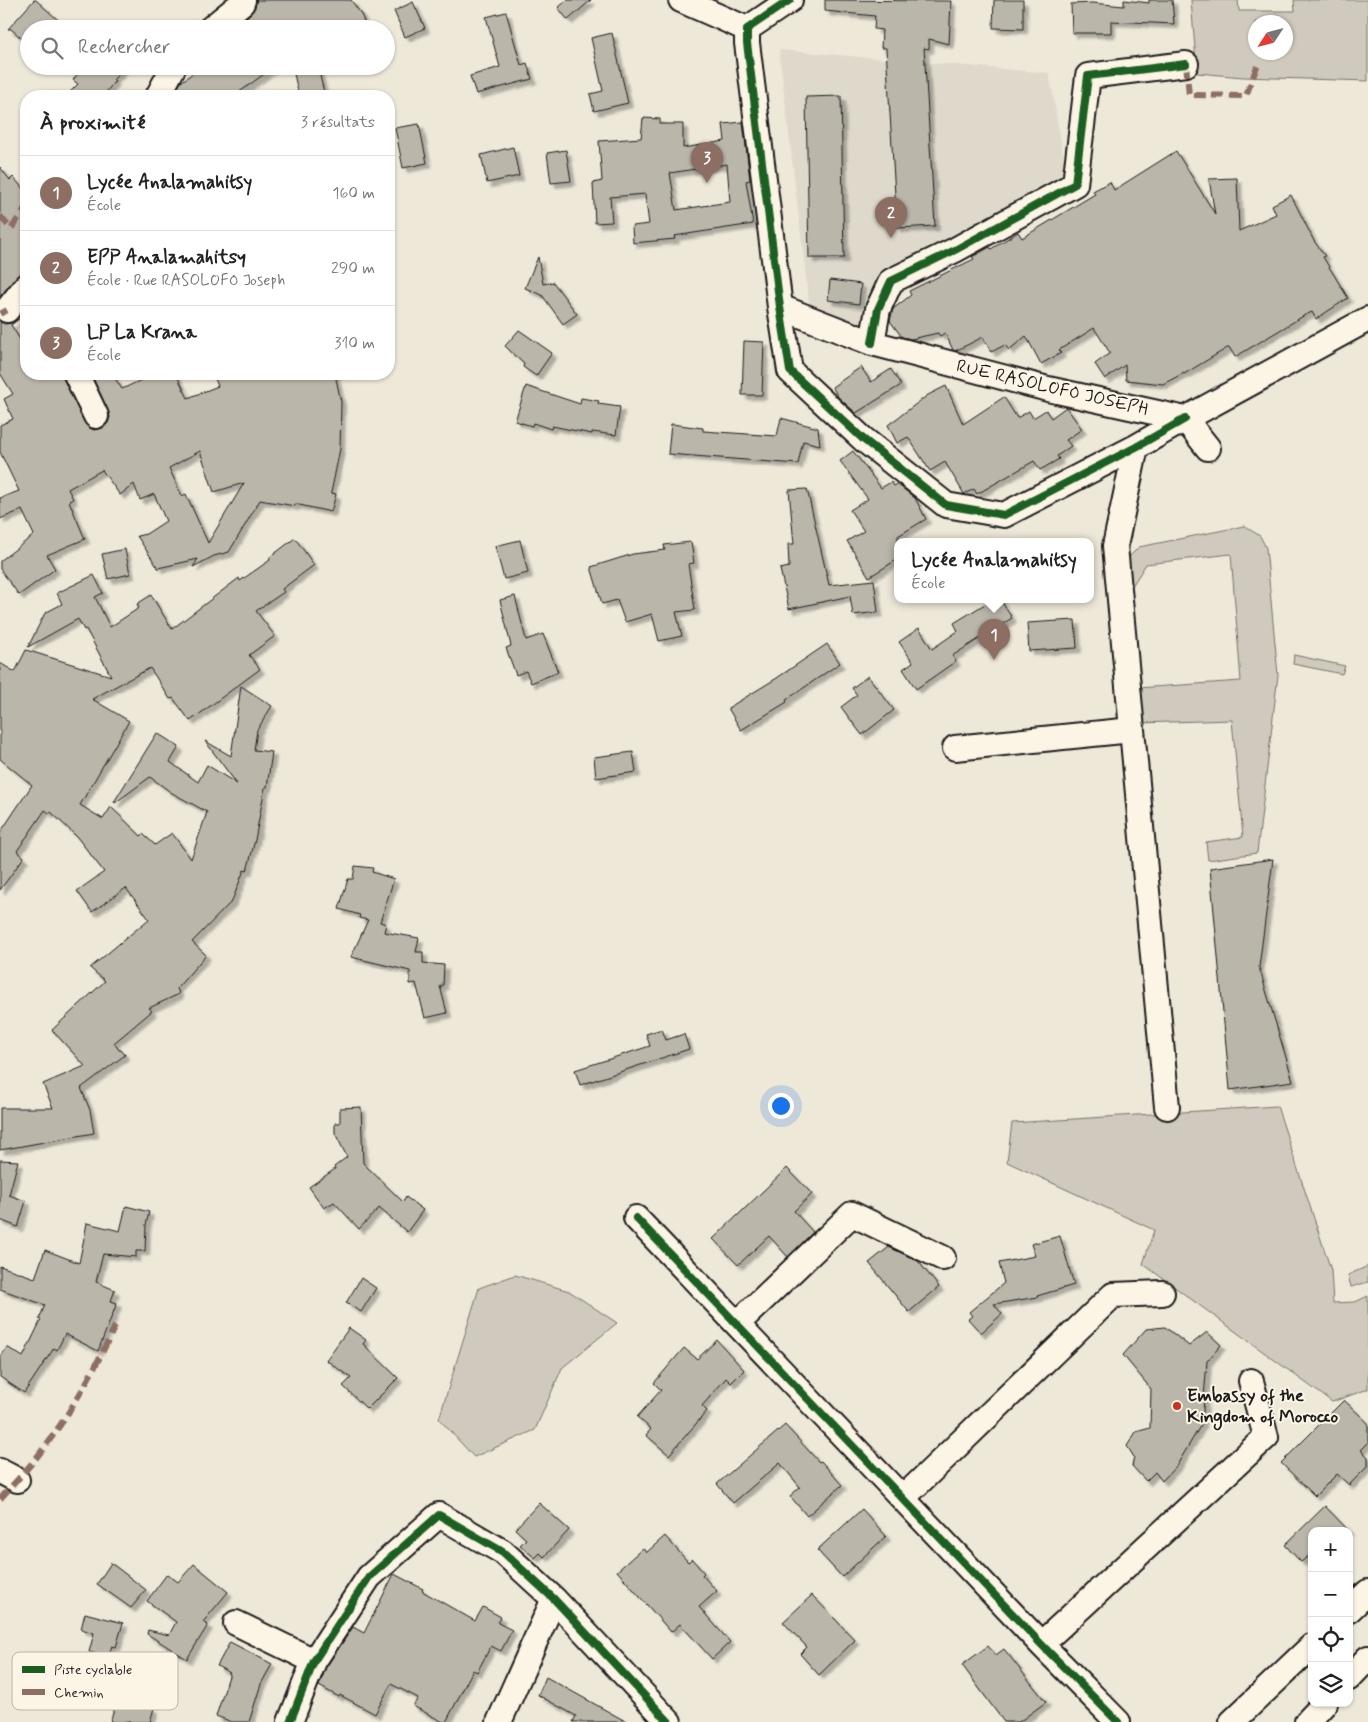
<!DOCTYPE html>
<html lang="fr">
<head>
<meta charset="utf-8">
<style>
  body { margin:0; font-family:Mynerve,sans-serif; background:#f6f6f6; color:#222 }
  .controls { position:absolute; right:15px; bottom:15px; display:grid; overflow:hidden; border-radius:10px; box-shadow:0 1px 4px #0004 }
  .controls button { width:45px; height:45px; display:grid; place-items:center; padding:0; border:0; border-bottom:1px solid #e0e0e0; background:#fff; color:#222; font:25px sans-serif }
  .compass { position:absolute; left:1248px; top:15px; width:45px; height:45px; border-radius:50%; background:#fff; box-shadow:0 1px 4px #0004; rotate:234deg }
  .you { position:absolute; left:780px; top:1105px; width:18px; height:18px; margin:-12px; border:4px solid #fff; border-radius:50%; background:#1a73e8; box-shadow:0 0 0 8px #1a73e833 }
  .badge { display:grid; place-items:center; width:32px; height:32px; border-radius:50%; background:#c8321e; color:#fff; font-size:16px; font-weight:700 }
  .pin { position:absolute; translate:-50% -41px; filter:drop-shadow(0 1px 2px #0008) }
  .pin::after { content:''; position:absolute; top:26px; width:18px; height:15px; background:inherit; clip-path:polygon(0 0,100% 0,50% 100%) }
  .popup { position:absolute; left:894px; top:538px; width:200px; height:65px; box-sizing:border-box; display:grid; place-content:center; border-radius:10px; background:#fff; filter:drop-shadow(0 1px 4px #0005); font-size:16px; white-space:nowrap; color:#767676 }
  .popup b { font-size:19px; color:#222 }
  .popup::after { content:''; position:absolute; left:50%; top:100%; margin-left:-10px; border:10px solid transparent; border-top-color:#fff }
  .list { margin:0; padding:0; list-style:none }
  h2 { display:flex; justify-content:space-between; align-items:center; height:65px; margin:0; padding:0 20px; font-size:21px }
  h2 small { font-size:16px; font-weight:400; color:#767676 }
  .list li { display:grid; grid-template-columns:32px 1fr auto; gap:15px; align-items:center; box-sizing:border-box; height:75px; padding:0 20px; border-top:1px solid #e0e0e0 }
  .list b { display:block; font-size:19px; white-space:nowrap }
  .list p { margin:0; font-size:16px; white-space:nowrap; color:#767676 }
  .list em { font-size:16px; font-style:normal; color:#767676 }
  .icon { flex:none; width:28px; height:28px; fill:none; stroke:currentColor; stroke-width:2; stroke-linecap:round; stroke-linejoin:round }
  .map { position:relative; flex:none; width:1368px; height:1722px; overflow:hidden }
  .search { position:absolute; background:#fff; box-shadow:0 1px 4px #0004; left:20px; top:20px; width:375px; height:55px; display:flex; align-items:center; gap:12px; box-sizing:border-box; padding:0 18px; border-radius:28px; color:#767676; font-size:19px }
  .panel { position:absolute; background:#fff; box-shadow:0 1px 4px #0004; left:20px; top:90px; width:375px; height:290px; border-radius:20px }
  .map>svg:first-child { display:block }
  .built { fill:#ded9cb }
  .green { fill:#cfcabd; stroke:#76736c; fill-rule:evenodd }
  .building { fill:#bab6aa; stroke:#1c1c1c; fill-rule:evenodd; filter:url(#shadow) }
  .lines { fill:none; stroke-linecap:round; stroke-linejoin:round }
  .minor-casing { stroke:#1c1c1c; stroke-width:28 }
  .minor { stroke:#fcf5e5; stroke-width:24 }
  .quiet { stroke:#8d6e63; stroke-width:6; stroke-dasharray:12 6; stroke-linecap:butt }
  .cycleway-casing { stroke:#fcf5e5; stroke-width:11 }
  .cycleway { stroke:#1b5e20; stroke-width:8 }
  .poi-dot { fill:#c8321e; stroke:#fcf5e5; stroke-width:2 }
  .labels { text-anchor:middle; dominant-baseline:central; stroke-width:4; stroke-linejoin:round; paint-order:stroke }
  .street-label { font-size:18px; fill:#1c1c1c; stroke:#fcf5e5 }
  .poi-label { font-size:18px; font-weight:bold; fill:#1c1c1c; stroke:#fcf5e5; text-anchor:start }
  .key { fill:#fcf5e5; stroke:#b9b4a9; stroke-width:1 }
  .key-label { font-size:14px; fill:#1c1c1c }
</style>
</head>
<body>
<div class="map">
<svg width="1368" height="1722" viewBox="0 0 1368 1722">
  <defs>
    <filter id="shadow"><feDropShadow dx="4.5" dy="4.5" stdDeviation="1" flood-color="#0004"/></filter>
  </defs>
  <rect width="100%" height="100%" fill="#eee8d9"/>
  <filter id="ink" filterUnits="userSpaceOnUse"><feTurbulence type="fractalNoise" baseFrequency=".02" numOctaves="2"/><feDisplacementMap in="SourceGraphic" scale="10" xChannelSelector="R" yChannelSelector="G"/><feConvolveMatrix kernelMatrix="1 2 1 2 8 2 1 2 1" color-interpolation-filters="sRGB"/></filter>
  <g filter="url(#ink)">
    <path class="built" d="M779,50l270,23 21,122 -179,86 -18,5 -1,57 -61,-24z"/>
    <path class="green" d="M1191,0h47l1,11h56l-1,-11h74v81l-125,-4 -46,-4zM1256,22h30v30h-30z
      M1244,526l16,10 6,12 12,127 -21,178 -49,7 -2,-18 37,-5 -11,-117 -93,3 -2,-35 104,-7 -10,-127 -85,10 -19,30 -4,-9 6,-28 10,-10z
      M1294,655l51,11 -3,8 -49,-10z
      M1277,1106l54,164 2,33 22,-1 13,-6v93l-36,13 -189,-138 11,-34 -147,-68 5,-39z
      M1368,1266v16l-17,5 -3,-12z
      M515,1275l54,16 48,32 -55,45 -27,62 -61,27 -35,-38 40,-131z"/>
    <path class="building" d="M34,0h2l32,29h-39v16l-18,-16h-3z
      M256,0h95l10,14 6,15h-119l-6,-8 9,-8 4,-6z
      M567,0h24l-23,20 -10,-12z
      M825,0l126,1 -2,43 -20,-5v10l-5,-1 11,178 -38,2 -11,-180h-5l1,-18 -8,-1 1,-13 -50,-5z
      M994,0h29v29l-30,-1z
      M1124,0l25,3v-3h23l2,24 -63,-3v12h-39l-1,-29 21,-1 32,3z
      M413,2l12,26 -20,9 -11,-26z
      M506,12l15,53 6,-2 5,16 -56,15 -6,-18 30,-9 -14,-50z
      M612,33l16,70 -34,8 -4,-17 13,-3 -12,-53z
      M84,66h42l-13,14 2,1 -12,15h-37l12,-12 -5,-4z
      M202,66h73l-41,30h-61l8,-14z
      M318,68l7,28h-26l-5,-22z
      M841,96l3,162h-35l-3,-161z
      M643,118l17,1v5h23v24l42,-7 -2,-17 20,-2 7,58 -4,1 7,43 -79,12 1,3 -42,4 -1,-17 17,-2 -4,-30 -35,3 2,25 -17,1 -2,-40 9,-2 -3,-40 42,-3zM727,164l3,38 -54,8 -6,-37z
      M419,124l8,39 -24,5 -8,-40z
      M513,147l6,29 -32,7 -6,-28z
      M566,150l5,31 -20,2 -4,-30z
      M1176,151l39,63 -6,-35 28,-1 2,53 37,-17 -4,-9 19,-10 23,46 11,15 -2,1 25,41 -32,21 -4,-7 -7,3 -70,42 -6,-10 -45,27v-1l-21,11 -37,-4 -1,-15 -20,14 -10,-15 15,-11 -16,-25 -35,22 2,3 -20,11 -15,-28 -17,14 -4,-5 -14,7 -8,-15 -28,14 -2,-1 -8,-17 -5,3 -2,-3 -27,6 -9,-2 -12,-16 3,-12 18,-14 -2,-4 65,-32 -2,-2 18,-10 1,2 27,-17 4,6 73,-44 -2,-3 17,-9 4,8z
      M0,167l10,13 3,-3 13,15v81h-6l-4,4 -16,20z
      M538,257l5,27 10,-2 24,32 -14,10 -21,-29 -17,-7z
      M830,280l31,4 -2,20 -31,-4z
      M26,308v6l-15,11 15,24v25h36l2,6 20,42 4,5 6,3 8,-2 6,-5 2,-6 -2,-7 -17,-36h21l10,15 32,-15h22l12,24 30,-12 -5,-12h122l6,28 -1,47 -9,44 5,1 -5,18 -36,-8v2l-35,-6 -31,52 -15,4 -21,11 5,-8 -40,9 -21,-32 9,-2 20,-13 -12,-27 -14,6 -6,-16 -14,11 -18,-25 -34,19 5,10 -4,2 16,38 -38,16 8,14 -36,26 -19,-26v-8l34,-26 -12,-25 -22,9v-21l19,-7 -19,-39v-27l13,-6 -9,-20 9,-5 -13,-21v-51l5,2 7,-1zM200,451l14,41 30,-9 -36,60 -22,-49 -4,2 -13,-28z
      M519,330l33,23 -16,23 -13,-9 1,-3 -19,-18z
      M744,341l20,1 -2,53h-20z
      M861,367l10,15 20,-13 10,16 -45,28 -17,-15 -7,-11z
      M526,386l54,18 1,-6 18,3 -1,3 22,3 -4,28 -24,-3v2l-40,-8 -1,3 -18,-6 -1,3 -17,-5z
      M946,386l17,38 41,-27 13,21 12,-7 4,7 13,-8 5,8 15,-11 16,22 -16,11 5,6 -14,10 2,3 -19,11 -6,-9 -57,33 -3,-5 -10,5 -19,-32 -15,9 -22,-34 -11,6 -9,-18 40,-30z
      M781,418l37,10 2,17 -17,-4 -5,23 -130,-10 3,-30 32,4v3l74,5z
      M853,451l28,37 10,-6 3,4 3,-2 18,14 11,21 -28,17v23l-29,18 -22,-36 17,-10 -14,-21 18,-11 -28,-38z
      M807,489l22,96 45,-5 4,32 -25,3 -3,-19 -61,13 -9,-40 9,-2 -1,-23h6l-5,-54z
      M295,538l19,27 -32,24 2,3 -28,19 19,25 -26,19 11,14 -70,52 -17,-23 -3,1 -20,-31 -58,31 37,22 -49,84 23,14 8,-12 30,29 2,-2 12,11 17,-12 19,26 16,-47 -35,-19 -22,-16 -35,26 -1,-1 43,-69 22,14 -9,15 28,20 9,-17 30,19 -32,-43 26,15 10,-70 31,20 -15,24 -3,20 18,2 -5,35h-2l-10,53 -8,31 -3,-1 -12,31 -40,41 14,13 -29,33 2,6 -30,14 3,3 -38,32 5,7h2l4,5 -44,33 9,22 4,23 -94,17v-42h53l-10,-24 42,-18 -33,-36 53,-49 -15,-13 59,-49 -23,-31 -34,24 -15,-21 27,-19 -27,-35 -26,-25 -2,1 -4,-3 -28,41 7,6 -24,33v-57l32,-48 -32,-26v-96l15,9 11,-22 85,26 -25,-47 -2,1 -6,-11 -50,28 17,-34 17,-9 -5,-11 37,-18 9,18 -8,4 15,30 29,-19 -2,-4 14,-9 21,34 67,-51 1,3 30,-21 -1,-2z
      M520,540l8,33 -24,6 -9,-33z
      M691,542l3,21 -6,1 7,46 -19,2 6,24 -23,5 -7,-27 -27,8 -8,-22 -15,4 -11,-37 42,-13 32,-4 -1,-5z
      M125,549l5,25 -22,5 -6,-25z
      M515,596l11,44 17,-6 15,38 -27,11 -5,-12 -10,4 -10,-27 5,-2 -11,-46z
      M993,599h7l12,19 -60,38 4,5 -40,28 -13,-20 10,-7 -14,-20 20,-14 13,21 26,-18 -4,-8z
      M1075,620l2,28 -48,3 -2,-28z
      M827,644l13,19 -54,37 1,2 -46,28 -13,-22 49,-30z
      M868,676l26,34 -32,25 -21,-28 16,-12 -5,-7z
      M633,752l3,20 -40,6 -2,-21z
      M1273,859l-14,108 34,114 -63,9 -20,-222z
      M355,866l18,2 -1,4 22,7 -14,43 6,2 -2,8 35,6 -3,14h7v11l21,2 -1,21h-3l7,27 -22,5 -9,-35 -6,1v-13l-59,-14 17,-37 -9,-2 1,-3 -21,-6 9,-30h5z
      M662,1029l4,11 18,-6 5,15 -109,36 -5,-15 75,-24 -4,-12z
      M361,1107l2,56 40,39 3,-5 17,13 -16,22 -28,-24 -20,21 -25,-27 -10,6 -15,-21 26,-18 -1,-2 13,-10 -12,-24v-10h5v-15z
      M0,1160l18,1 -9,34 17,6 -8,26 -18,-7z
      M787,1168l25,26 -18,17 19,21 -25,25 -19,-21 -31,29 -25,-26z
      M126,1206l23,6 -3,13 -1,26h-9v6l-33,-3 -7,28 19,8 -4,11 6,2 -19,48 -33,-17 -8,16 -3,-2 -30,45 -24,-16v-19l7,-11 16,10 18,-37 -2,-1 6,-14 -45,-16v-23l35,12 10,-28 34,13 8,-40 33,8z
      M1060,1236l14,49 -37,11 1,1 -44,7 8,10 -21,19 -13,-14 4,-3 -3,-4 35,-29 -5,-20 36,-7 -4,-12z
      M889,1247l29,14 21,26 -30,25 -40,-49z
      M361,1278l15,10 -15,24 -15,-9z
      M1165,1327l24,19 18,-14 14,13 -14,16 -5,62 -25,42 -15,16 -7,-9 -9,9 -14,-15 2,-9 -7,-11 9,-14 14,-4 1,-39 -28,-34 23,-26z
      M349,1328l17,12 -3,4 35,34 -31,31 -24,-23 8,-8 -25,-18z
      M717,1340l27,30 -13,13 -5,-5 -24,28 5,5 -38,44 -23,-20 5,-6 -14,-12 24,-27 -7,-7 30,-35 13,11z
      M1344,1400l24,23v20l-7,7 7,7v9l-19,19 -12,-11 -22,22 -34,-33z
      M785,1425l34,37 2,-1 21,24 -35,31 -17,-20 10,-9 -20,-24 -47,40 -16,-19z
      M539,1503l30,27 -25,27 -4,-4 -5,5 -15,-13 6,-6 -11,-10z
      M1325,1506l24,25h-37v22l-11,9 -16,-17z
      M862,1509l24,27 -44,41 -25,-27z
      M665,1536l23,26 4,-3 12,14 -2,2 15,16 -18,16 31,35 -18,17 -32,-35 -9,8 -54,-61 26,-23 3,5z
      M111,1563l35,27 -15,18 -34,-24z
      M194,1564l34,28 -25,30 5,3 -21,34 -40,-25 1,-4 21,5 7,-13 -29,-21 20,-27 11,8z
      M394,1574l29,15 -1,2 53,30 8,-14 18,10 -3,6 14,7 -11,21 -10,-5 -14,26 -4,-2 -27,52h-3l-30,-16 5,-8 -27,-14 -16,30 -35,-19 -1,2 -20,-11 7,-19 27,-40 11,6z
      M812,1595l43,45 -36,35 -19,-21 7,-7 -24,-25z
      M85,1613l38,10 -7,24 -4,-1 -4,11 -19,-5 5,-19 -13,-4z
      M230,1642l42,22 -11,20 -12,38h-17l-16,-6 14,-43 -13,-7z
      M988,1646l8,9 8,-6 42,53 -27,20h-15l-42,-57z
      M546,1677l81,45h-54l3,-6 -38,-21z
      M118,1696l36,12 -4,14h-40z"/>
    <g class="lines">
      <g class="minor-casing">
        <path id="minor" d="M681,0l66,29
          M790,0l-43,29v14l33,264 10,64 73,68 83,66 58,10 132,-68 49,-28 23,29
          M210,29l32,-26 1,-3
          M158,96l16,-30
          M780,307l92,36 176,46 137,30 183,-100
          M7,310l19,-24
          M872,343l6,-34 13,-28 64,-31 120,-66 13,-108 98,-12
          M76,374l20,42
          M1136,447l-21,99 52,561
          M955,748l177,-18
          M636,1218l405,426 77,78
          M737,1324l115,-110 91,44
          M0,1471l17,9
          M903,1498l210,-203 49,-2
          M1349,1610l19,-18
          M236,1623l78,38
          M1041,1644l225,-207 -15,-56
          M1349,1678l19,-20
          M290,1722l24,-61 55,-84 70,-62 64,37 51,47 115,123
          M499,1722l55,-123
          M1232,1722l80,-76
          M1307,1722l18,-19"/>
      </g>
      <use href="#minor" class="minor"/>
      <path class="quiet" d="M1186,64l3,31 57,1 13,-35
        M0,216l11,13 15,-22
        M0,314l7,-4
        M0,1499c14,-16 30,-32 43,-50 29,-38 52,-80 72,-123"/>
      <g class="cycleway-casing">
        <path id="cycleway" d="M790,0l-43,29v14l33,264 10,64 73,68 83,66 58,10 132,-68 49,-28
          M872,343l6,-34 13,-28 64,-31 120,-66 13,-108 98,-12
          M636,1218l405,426 77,78
          M290,1722l24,-61 55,-84 70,-62 64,37 51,47 115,123"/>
      </g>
      <use href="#cycleway" class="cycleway"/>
    </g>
  </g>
  <circle class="poi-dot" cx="1177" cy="1406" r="5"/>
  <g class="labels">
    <g class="street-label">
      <text transform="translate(1052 388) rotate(13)">RUE RASOLOFO JOSEPH</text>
    </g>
    <g class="poi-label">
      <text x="1187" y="1396">Embassy of the<tspan x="1187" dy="21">Kingdom of Morocco</tspan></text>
    </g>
  </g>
  <rect x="12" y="1652" width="166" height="58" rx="8" class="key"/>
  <rect x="22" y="1666" width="23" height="7" fill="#1b5e20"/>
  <rect x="22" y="1689" width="23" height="6" fill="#8d6e63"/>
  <g class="key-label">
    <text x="54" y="1674">Piste cyclable</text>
    <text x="54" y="1697">Chemin</text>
  </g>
</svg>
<div class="controls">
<button>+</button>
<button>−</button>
<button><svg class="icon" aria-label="locate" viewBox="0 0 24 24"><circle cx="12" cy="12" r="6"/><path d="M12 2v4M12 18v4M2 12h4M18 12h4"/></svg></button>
<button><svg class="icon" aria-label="layers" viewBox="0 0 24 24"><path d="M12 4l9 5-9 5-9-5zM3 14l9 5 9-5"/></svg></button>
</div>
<svg class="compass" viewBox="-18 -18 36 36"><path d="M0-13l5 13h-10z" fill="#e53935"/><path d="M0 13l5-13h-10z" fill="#767676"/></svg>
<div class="you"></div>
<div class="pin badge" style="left:994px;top:660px;background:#8d6e63">1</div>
<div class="popup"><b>Lycée Analamahitsy</b>École</div>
<div class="pin badge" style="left:891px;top:238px;background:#8d6e63">2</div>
<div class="pin badge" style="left:707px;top:183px;background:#8d6e63">3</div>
<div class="search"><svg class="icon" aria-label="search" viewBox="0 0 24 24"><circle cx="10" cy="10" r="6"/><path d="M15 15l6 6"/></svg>Rechercher</div>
<section class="panel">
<h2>À proximité<small>3 résultats</small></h2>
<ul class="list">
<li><span class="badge" style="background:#8d6e63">1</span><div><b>Lycée Analamahitsy</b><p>École</p></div><em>160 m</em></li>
<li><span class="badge" style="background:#8d6e63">2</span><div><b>EPP Analamahitsy</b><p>École · Rue RASOLOFO Joseph</p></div><em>290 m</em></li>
<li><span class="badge" style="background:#8d6e63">3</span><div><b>LP La Krana</b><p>École</p></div><em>310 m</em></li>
</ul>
</section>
</div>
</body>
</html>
